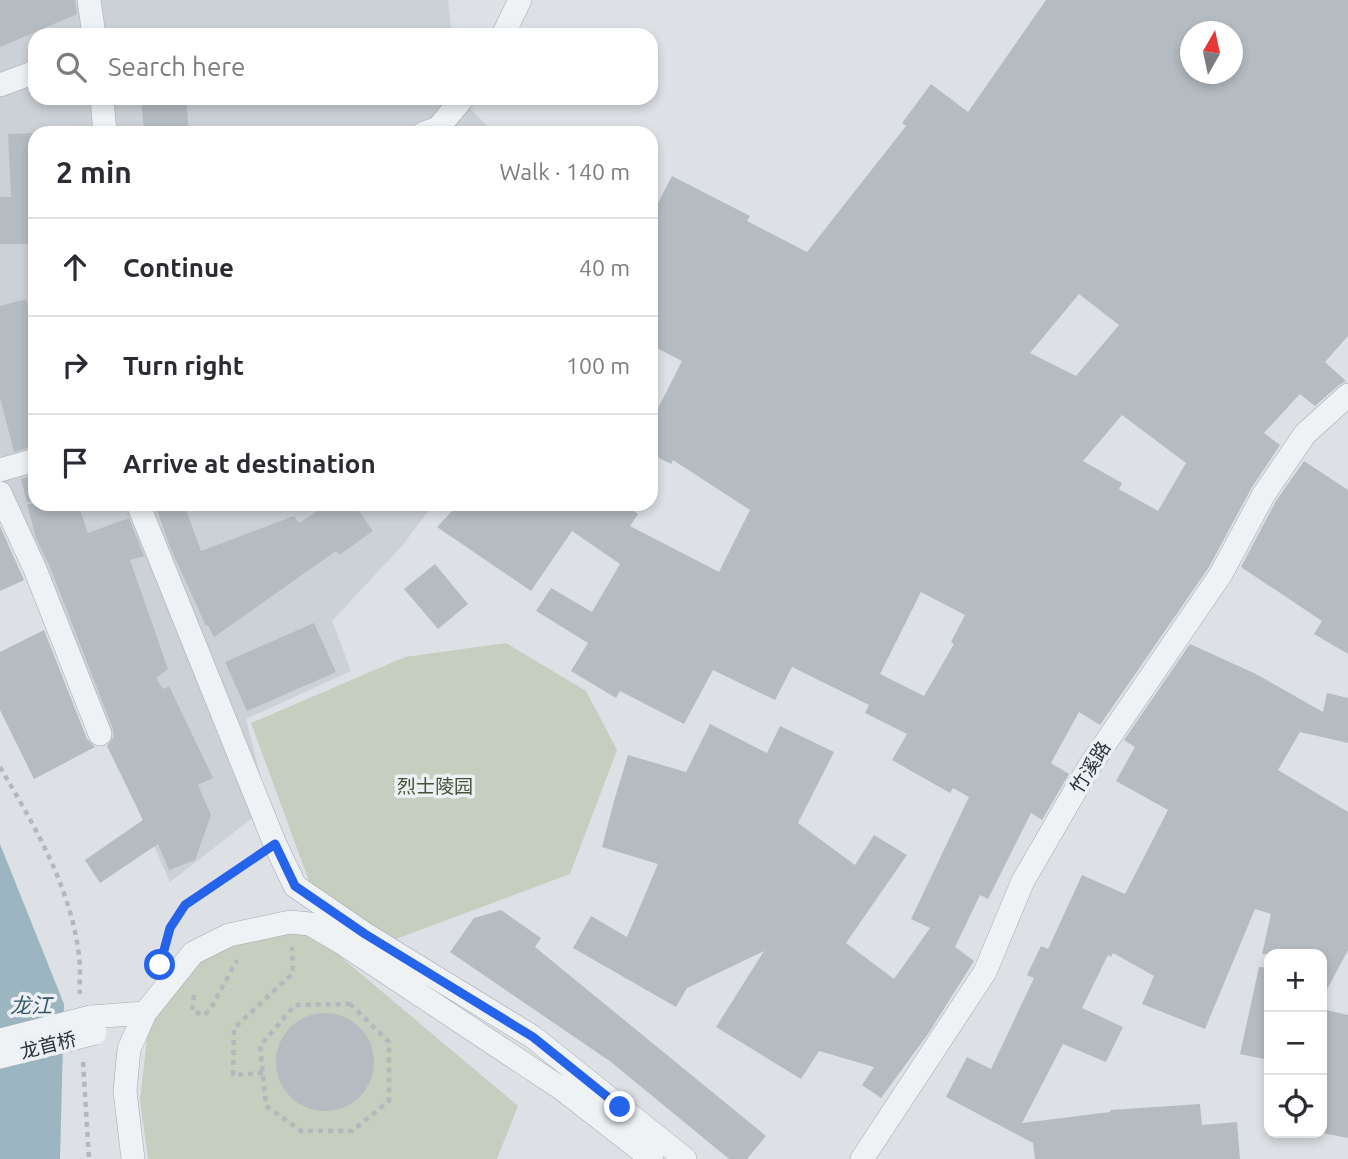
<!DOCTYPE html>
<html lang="en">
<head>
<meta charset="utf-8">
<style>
  body { margin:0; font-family:Ubuntu,"Noto Sans SC",sans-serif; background:#f2f2f3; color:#2b2b33 }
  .controls { position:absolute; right:21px; bottom:21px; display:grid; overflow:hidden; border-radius:14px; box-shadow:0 4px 10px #0003 }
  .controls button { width:63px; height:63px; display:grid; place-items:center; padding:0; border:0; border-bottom:2px solid #e1e1e2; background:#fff; color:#2b2b33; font:35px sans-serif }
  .compass { position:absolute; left:1180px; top:21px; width:63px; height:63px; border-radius:50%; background:#fff; box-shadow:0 4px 10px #0003; rotate:9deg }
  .stop { position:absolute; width:21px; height:21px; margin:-16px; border:5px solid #2563eb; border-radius:50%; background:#fff }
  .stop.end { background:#2563eb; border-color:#fff; box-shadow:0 2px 7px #0008 }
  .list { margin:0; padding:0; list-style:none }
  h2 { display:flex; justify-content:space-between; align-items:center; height:91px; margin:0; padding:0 28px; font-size:30px }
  h2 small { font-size:23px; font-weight:400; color:#7c7c81 }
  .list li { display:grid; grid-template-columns:46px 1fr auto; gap:21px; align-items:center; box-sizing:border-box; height:98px; padding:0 28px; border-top:2px solid #e1e1e2 }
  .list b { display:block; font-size:26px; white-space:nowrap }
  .list em { font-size:23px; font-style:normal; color:#7c7c81 }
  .icon { flex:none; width:38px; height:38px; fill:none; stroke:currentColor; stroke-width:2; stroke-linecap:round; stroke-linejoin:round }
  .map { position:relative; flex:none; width:1348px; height:1159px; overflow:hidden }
  .search { position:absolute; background:#fff; box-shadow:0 4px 10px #0003; left:28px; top:28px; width:630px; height:77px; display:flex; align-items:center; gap:18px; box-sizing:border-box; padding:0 24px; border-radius:21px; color:#7c7c81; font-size:26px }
  .panel { position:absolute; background:#fff; box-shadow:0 4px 10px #0003; left:28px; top:126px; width:630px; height:385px; border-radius:21px }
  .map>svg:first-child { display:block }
  .built { fill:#cbd1d6 }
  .green { fill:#c5cebf }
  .water { fill:#9bb5c1 }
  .building { fill:#b5bcc1; fill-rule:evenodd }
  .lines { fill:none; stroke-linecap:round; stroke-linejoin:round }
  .street-casing { stroke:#a3a9ae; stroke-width:24 }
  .path { stroke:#b3b8bc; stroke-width:4.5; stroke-dasharray:5 5; stroke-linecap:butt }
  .street { stroke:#eff2f4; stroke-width:23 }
  .street-bridge-casing { stroke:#a3a9ae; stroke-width:24; stroke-linecap:butt }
  .street-bridge { stroke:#eff2f4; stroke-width:23 }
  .route { stroke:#2563eb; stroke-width:9 }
  .labels { text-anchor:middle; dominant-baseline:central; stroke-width:7; stroke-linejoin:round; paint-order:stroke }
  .street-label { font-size:19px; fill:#28323a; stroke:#ecf0f3 }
  .park-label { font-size:19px; fill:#425437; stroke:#ecf0f3 }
  .water-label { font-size:21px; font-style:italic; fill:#375769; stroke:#ecf0f3 }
</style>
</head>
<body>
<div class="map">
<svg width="1348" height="1159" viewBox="0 0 1348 1159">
  <rect width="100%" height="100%" fill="#dde1e5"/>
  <path class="built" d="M0,0h448l4,35h-417v63h424l36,35h-460v371h398l-30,41 -71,76 19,50 -105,48 22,87 -98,76 -170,-385z"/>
  <path class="green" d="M506,643l80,48 31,59 -47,124 -182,68 -79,-61 -58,-158 154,-66z
    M310,931l208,175 -21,53h-349l-8,-59 8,-71 11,-22 41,-50 37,-17z"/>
  <path class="water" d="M0,844l64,160 -4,155h-60z"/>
  <path class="building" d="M0,0h75l2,14 -77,33z
    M1046,0h302v336l-23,26 21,19 -7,4 -24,21 -15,-12 -36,39 16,12 -28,42 -43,80 -109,158 -21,-13 -28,51 18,11 -27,46 -11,-7 -43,86 -8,-4 -25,52 19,14 -46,73 -47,64 -19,-13 12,-18 -55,-16 -18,28 -85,-52 48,-76 -77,37 -11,19 -103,-59 18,-32 36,21 31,-73 -56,-17 12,-46 14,-46 58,17 24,-48 57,29 13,-27 54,26 -36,71 57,42 19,-30 33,20 -61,88 48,36 36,-51 -19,-9 58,-122 -16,-9 -3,5 -58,-33 15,-26 -42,-21 4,-8 -77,-38 -17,33 -62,-30 -29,54 -64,-33 -4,7 -45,-27 17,-28 -52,-32 15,-23 41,24 28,-48 -48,-33 -41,60 -94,-64 22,-23h165l14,10 -8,12 89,46 31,-62 -77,-50 -2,4 -20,-10v-32l31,-61 -31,-16v-129l21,-40 78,40 -3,5 60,31 99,-126 -4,-3 29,-39 37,28zM1191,32h42v42h-42zM1079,294l40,31 -43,51 -46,-23zM1122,415l64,48 -28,48 -39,-22 3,-6 -39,-22zM921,592l44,23 -14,27 3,2 -30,52 -44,-22z
    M141,98h45l3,35h-45z
    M35,133v111h-35v-47h11l-3,-63z
    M26,299l9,34v113l-21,6 -14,-54v-92z
    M1304,461l44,29v164l-34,-20 8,-13 -81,-54 35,-66z
    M35,475v26l-8,1 -6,-23z
    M27,504h51l10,29 41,-15 15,38 -14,4 38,109 -12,9 7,11 6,-3 44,92 -15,7 13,30 -16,45 -26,10 -11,-26 -58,39 -15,-23 58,-40 -36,-74 7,-9 -1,-8 -63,-162 -14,-29z
    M155,504h29l17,47 93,-35 5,7 29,-19h26l19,27 -34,24 -3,-4 -122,86 -6,-12 -2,1 -36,-79z
    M0,526l24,54 -24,11z
    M435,564l33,40 -30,25 -34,-40z
    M314,623l22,49 -89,39 -22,-49z
    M44,630l43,109 8,8 -61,32 -34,-69v-58z
    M1190,644l66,30 67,38 4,-19 21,5v45l-48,-11 -22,38 70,42v138l-26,49v-45h-60l9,-40 -16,-5 -50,120 -63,-25 12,-28 -41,-23 -2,4 -3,-2 -26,53 41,19 -17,35 -43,-18 -41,79 88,-11v-2l90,-6 2,21 35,-3 3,37h-205l-2,-16 -87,-46 21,-40 24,12 43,-91 -7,-3 14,-29 7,3 34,-74 43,19 43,-84 -52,-29 19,-34 -11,-7z
    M501,910l40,28 -6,9 231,189 -19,23h-18l-118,-97 -161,-110 24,-34z
    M1259,967l10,1v92l-29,-6z
    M1322,1009l26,6v123l-26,-5z
    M276 1062a49 49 0 1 1 98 0a49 49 0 1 1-98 0Z"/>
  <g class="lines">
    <g class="street-casing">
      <path id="street" d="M89,0l5,35
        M503,35l17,-35
        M0,85l35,-13
        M102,98l3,35
        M424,133l14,-5 25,-30
        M0,470l35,-10
        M0,493l35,76 65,165
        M138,504l137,340 20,42 70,48 168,103 152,122
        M91,1017l54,-4
        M133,1159l-8,-68 4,-42 16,-36 48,-60 36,-18 61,-13 20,2 29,17 223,148 90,70
        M862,1159l123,-187 38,-91 66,-114 132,-193 43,-80 41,-60 43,-39"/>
    </g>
    <path class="path" d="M0,767c34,58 71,120 79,189 2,12 0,25 1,38
      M166,942l4,-14 15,-23 69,-46
      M194,995l-2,16 12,4 6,-5 27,-50
      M350,1004l39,38v59l-37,30h-51l-35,-25 -6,-60 35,-41z
      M83,1062l6,97
      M263,1073l-30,2 1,-47 59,-55 -1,-26"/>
    <use href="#street" class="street"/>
    <g class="street-bridge-casing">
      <path id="street-bridge" d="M0,1040l91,-23
        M0,1057l95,-24"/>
    </g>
    <use href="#street-bridge" class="street-bridge"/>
  </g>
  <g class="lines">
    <path class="route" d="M160,965l10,-37 15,-23 90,-61 20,42 70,48 168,103 87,70"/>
  </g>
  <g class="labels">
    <g class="street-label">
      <text transform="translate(1090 767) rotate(-58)">竹溪路</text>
      <text transform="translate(48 1045) rotate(-14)">龙首桥</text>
    </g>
    <g class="park-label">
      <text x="435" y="786">烈士陵园</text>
    </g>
    <g class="water-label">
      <text x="31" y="1005">龙江</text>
    </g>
  </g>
</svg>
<div class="controls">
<button>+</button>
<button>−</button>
<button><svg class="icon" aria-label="locate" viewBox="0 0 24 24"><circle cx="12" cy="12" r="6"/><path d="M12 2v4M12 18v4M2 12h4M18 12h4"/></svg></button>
</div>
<svg class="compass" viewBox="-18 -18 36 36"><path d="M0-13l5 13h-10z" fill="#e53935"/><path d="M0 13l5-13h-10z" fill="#7c7c81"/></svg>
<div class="stop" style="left:160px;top:965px"></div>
<div class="stop end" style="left:620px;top:1107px"></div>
<div class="search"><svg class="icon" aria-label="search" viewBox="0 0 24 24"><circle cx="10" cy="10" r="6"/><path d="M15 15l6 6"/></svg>Search here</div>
<section class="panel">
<h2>2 min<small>Walk · 140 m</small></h2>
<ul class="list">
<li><svg class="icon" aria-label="ahead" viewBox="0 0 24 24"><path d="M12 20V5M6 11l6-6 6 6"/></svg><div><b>Continue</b></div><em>40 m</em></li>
<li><svg class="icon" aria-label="right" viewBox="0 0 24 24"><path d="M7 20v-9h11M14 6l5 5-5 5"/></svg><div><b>Turn right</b></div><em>100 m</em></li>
<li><svg class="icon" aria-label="arrive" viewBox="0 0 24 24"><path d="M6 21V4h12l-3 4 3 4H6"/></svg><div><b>Arrive at destination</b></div></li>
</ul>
</section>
</div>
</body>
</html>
